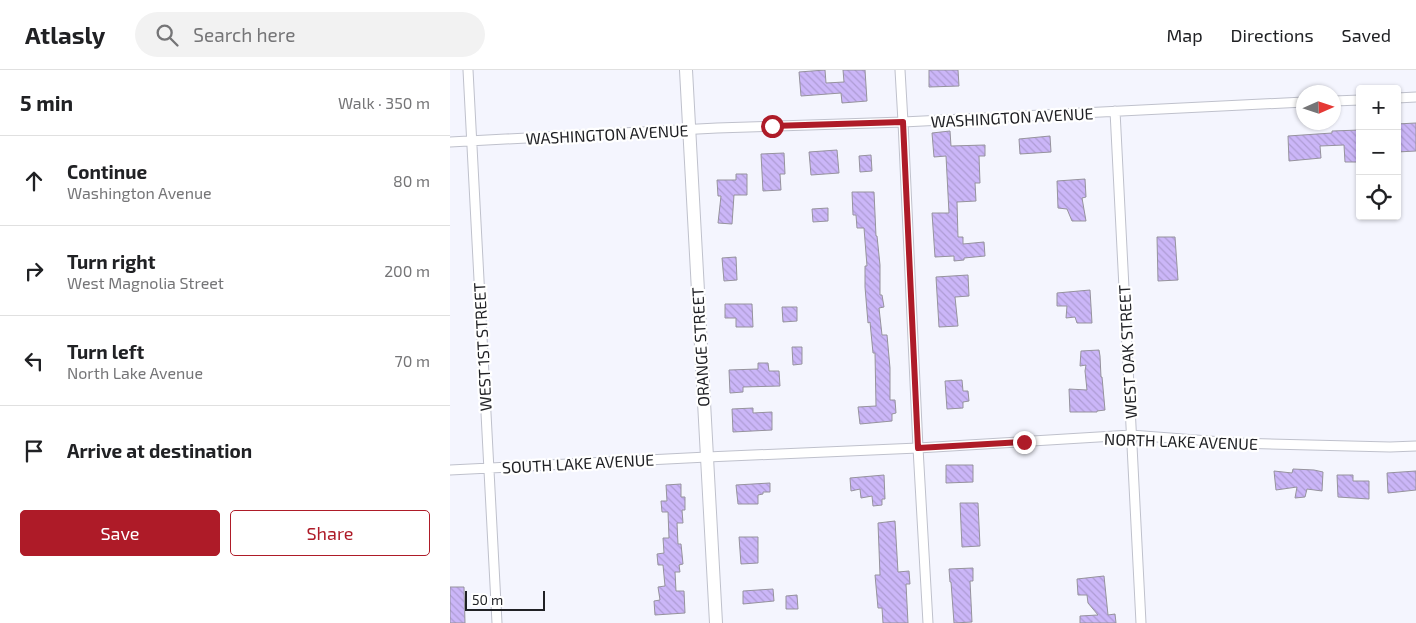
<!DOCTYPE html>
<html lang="en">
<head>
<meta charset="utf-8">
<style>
  body { margin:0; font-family:"Exo 2",sans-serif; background:#f2f2f2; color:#202124 }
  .controls { position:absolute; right:15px; top:15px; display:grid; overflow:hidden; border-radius:5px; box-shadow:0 1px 4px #0004 }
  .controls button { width:45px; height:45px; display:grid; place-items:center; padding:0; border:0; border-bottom:1px solid #e0e0e0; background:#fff; color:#202124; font:25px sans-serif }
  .compass { position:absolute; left:846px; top:15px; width:45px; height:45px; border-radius:50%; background:#fff; box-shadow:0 1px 4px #0004; rotate:87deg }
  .scale { position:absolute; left:15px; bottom:12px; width:80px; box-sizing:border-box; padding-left:5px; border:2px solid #202125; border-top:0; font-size:14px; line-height:18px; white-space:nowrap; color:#202125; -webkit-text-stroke:4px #fff; paint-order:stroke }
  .stop { position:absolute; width:15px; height:15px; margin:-11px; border:4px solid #ae1b28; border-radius:50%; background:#fff }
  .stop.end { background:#ae1b28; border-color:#fff; box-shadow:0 1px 5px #0008 }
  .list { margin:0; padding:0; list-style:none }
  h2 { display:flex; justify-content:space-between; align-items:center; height:65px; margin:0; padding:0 20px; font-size:21px }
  h2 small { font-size:16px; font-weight:400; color:#757577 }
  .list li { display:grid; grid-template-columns:32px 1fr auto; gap:15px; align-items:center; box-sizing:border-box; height:90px; padding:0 20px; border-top:1px solid #e0e0e0 }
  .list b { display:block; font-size:19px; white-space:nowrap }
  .list p { margin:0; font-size:16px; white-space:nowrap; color:#757577 }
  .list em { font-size:16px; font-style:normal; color:#757577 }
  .actions { display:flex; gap:10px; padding:15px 20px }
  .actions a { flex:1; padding:11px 0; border:1px solid #ae1b28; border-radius:5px; text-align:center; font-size:18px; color:#ae1b28 }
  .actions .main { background:#ae1b28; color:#fff }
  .icon { flex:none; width:28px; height:28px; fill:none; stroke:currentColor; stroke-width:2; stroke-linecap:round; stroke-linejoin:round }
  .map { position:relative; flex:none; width:966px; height:553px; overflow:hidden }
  header { display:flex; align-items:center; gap:30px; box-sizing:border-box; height:70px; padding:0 25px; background:#fff; border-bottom:1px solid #e0e0e0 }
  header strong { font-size:24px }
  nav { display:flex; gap:28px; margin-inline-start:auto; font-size:18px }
  .search { width:350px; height:45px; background:#f2f2f2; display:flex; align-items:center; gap:12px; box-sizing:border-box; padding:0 18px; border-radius:28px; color:#757577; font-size:19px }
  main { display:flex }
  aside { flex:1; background:#fff }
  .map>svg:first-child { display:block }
  .building { fill:url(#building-back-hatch); stroke:#96939d }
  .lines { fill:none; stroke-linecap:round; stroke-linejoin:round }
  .street-casing { stroke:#bfc1cc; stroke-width:11 }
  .secondary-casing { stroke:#bfc1cc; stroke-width:14 }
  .street { stroke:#fff; stroke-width:9 }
  .secondary { stroke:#fff; stroke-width:12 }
  .route { stroke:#ae1b28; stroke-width:6 }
  .labels { text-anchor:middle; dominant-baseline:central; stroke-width:4.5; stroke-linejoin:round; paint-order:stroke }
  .street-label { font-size:16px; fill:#202125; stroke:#fff }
</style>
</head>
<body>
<header>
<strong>Atlasly</strong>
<div class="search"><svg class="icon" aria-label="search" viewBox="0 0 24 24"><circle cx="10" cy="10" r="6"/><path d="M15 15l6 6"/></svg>Search here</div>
<nav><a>Map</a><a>Directions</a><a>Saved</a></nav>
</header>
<main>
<aside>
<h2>5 min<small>Walk · 350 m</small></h2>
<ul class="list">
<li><svg class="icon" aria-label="ahead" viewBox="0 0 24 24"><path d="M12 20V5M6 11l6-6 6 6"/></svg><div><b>Continue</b><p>Washington Avenue</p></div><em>80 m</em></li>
<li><svg class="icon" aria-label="right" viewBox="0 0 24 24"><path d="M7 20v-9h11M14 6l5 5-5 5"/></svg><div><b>Turn right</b><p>West Magnolia Street</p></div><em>200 m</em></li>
<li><svg class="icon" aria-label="left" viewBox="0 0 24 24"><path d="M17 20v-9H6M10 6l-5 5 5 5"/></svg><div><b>Turn left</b><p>North Lake Avenue</p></div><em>70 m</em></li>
<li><svg class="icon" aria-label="arrive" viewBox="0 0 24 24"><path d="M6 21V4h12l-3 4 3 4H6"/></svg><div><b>Arrive at destination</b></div></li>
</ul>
<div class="actions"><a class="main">Save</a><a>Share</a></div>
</aside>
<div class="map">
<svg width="966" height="553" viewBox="0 0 966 553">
  <defs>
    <pattern id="building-back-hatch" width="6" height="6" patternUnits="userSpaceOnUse" patternTransform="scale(1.25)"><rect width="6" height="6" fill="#cbb6f8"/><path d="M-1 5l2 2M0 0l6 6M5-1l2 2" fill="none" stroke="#ae9cd4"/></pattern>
  </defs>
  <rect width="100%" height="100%" fill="#f4f5fe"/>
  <path class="building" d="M375,0l1,13 18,-1 -1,-12h22l2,31 -25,2 -1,-10 -40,3 -2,-24z
    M479,0h29l1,16 -30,1z
    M966,53v28l-19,1v-28z
    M910,60v32h-15l-1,-17 -24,1 1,12 -32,3 -1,-25 44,-3v-2z
    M500,61l1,15 34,-1v11h-6l1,27h-5l1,18 -19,1 1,35h5v7l21,-2 1,14 -21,2v2l-10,1v-5l-19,1 -3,-44h17l-3,-57 -12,1 -2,-24z
    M600,66l1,16 -31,2 -1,-15z
    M387,80l2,23 -28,2 -2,-23z
    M334,83l1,21h-5l1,16 -18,1 -2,-37z
    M421,85l1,16 -12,1 -1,-16z
    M286,104h11v21h-13l-2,29 -14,-1 3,-27h-3l-1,-16h19z
    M635,109l1,18 -4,1 4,23h-14l-5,-12 -9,-1 -1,-27z
    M402,122h22l2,44h1l3,29v30h2l2,12 -5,1 3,27h5l3,33v32h5l1,13 -4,1v7l-32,3 -2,-17 18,-1 -1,-53h-2l-3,-31 -2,1 -3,-36v-21h2l-3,-38h-7l-1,-13h-3z
    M378,138v13l-15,1 -1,-13z
    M707,167h18l3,43 -20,1z
    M286,187l1,23 -13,1 -2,-23z
    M518,205l1,21 -14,1 3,29 -19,1 -3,-50z
    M640,220l2,33h-15l-2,-6 -9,1 1,-12h-10v-13z
    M275,234h27l1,23h-17v-9h-11z
    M332,237h15v14l-14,1z
    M342,277h10v17l-9,1z
    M649,280l1,6 1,21h1l3,33 -8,1v1h-27l-1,-23 18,1 -2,-19 1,-6 -6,1 1,-15z
    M308,293h10l1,8h10l1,15 -37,1v5l-13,1 -1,-23 29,-1z
    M512,310l1,11h5l1,10 -6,1v6l-16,1 -2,-28z
    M303,338v5l19,-1v18l-39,2 -1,-23z
    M496,395h27v17l-27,1z
    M843,399l21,1 9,2 -1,19 -15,-2 -2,8 -10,1 2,-11 -21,3 -2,-19 18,2z
    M966,401v19l-28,3 -1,-20z
    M434,405l1,24h-3v6l-9,1 -1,-10 -11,2 -1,-9 -9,2 -1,-13z
    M887,405h16v6h16v18l-31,-2z
    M320,413v9h-7v2l-5,1v9h-20l-2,-19z
    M231,414v13h4v13h-3l1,13h-6l1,21h3l2,20 -4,1 1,7h-5l1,19h8l1,22 -30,2 -1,-14 6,-1 -2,-13 7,-1 -2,-21h-5l-1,-11 7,-1 -1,-15h6l-1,-26h-6l-1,-11h6l-1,-16z
    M510,433h18l2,43 -18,1z
    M445,451l3,51 11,-1 1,13h-4l2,39h-25l-1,-15h-4l-3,-33h5l-2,-52z
    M289,467h19v26l-17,1z
    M523,498v13h-3l2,41 -18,1 -3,-41h-1l-1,-13z
    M654,506l4,39 7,-1 1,9h-36v-7l18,-1 -10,-12 -1,-8h-9l-1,-16z
    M0,517h14l1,36h-15z
    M323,519l1,12 -31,3v-13z
    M347,525l1,14h-12v-13z"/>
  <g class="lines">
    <g class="street-casing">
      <path id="street" d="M18,0l29,553
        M450,0l3,52 15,326 10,175
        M947,28l19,-1
        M884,31l26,-1
        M665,41l26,512
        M0,72l267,-14 186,-6 401,-20
        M0,400l257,-13 211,-9 213,-13 104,8 155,4 26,-1"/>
    </g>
    <g class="secondary-casing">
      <path id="secondary" d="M236,0l30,553"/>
    </g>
    <use href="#street" class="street"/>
    <use href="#secondary" class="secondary"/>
  </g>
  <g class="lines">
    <path class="route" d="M322,56l131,-4 15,326 106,-6"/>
  </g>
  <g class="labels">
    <g class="street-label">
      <text transform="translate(562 47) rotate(-3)">WASHINGTON AVENUE</text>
      <text transform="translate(157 64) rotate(-3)">WASHINGTON AVENUE</text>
      <text transform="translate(32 277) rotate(-93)">WEST 1ST STREET</text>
      <text transform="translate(250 277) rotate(-93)">ORANGE STREET</text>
      <text transform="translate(677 282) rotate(-93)">WEST OAK STREET</text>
      <text transform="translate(731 371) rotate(2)">NORTH LAKE AVENUE</text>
      <text transform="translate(128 393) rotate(-3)">SOUTH LAKE AVENUE</text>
    </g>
  </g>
</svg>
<div class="controls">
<button>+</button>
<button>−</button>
<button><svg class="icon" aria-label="locate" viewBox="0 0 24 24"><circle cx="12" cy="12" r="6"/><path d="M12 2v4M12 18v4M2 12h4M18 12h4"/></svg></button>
</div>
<svg class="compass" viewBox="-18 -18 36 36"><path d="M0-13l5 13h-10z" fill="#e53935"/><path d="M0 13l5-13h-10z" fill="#757577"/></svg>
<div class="scale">50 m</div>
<div class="stop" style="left:322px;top:56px"></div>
<div class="stop end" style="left:574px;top:372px"></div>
</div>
</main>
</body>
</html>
